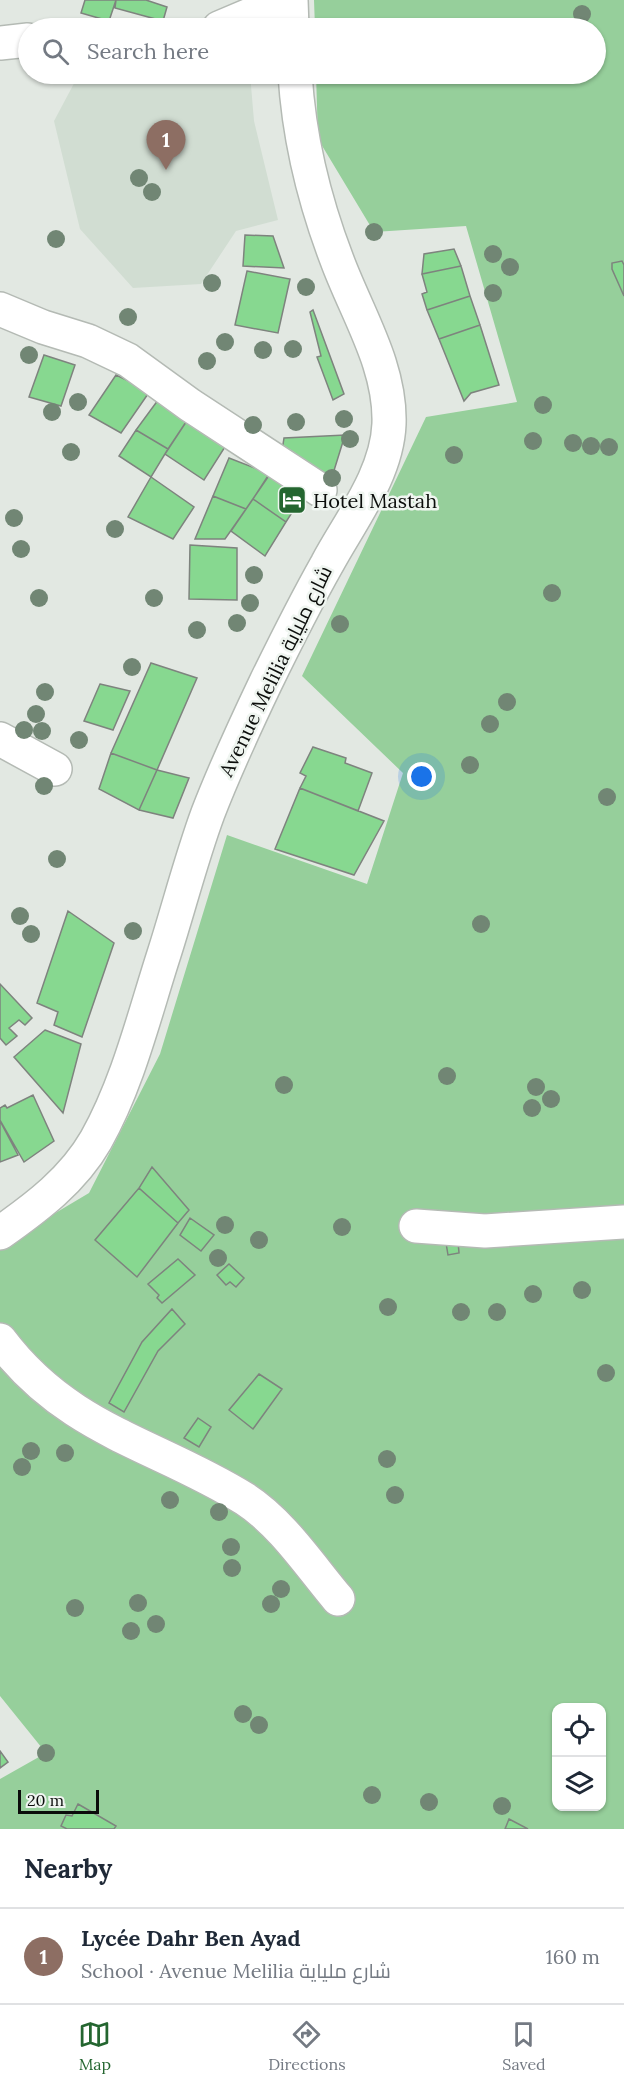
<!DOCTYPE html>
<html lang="en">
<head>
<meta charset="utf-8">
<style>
  body { margin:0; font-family:Lora,Cairo,serif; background:#f6f6f7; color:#1f2937 }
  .controls { position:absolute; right:18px; bottom:18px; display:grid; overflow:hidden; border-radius:12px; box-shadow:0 2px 4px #0004 }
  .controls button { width:54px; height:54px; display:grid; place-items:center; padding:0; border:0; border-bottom:2px solid #e0e1e3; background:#fff; color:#1f2937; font:30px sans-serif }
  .scale { position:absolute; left:18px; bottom:15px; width:81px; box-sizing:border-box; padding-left:6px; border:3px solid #0b0d0b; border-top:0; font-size:16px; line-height:21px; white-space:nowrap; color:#0b0d0b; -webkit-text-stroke:4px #eff5f0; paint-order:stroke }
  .you { position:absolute; left:422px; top:777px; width:21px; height:21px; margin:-15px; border:4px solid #fff; border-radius:50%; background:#1a73e8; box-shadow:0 0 0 9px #1a73e833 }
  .badge { display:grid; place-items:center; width:39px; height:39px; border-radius:50%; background:#246630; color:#fff; font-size:20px; font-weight:700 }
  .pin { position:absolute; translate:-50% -50px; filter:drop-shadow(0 2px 3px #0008) }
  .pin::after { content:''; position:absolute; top:32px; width:21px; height:18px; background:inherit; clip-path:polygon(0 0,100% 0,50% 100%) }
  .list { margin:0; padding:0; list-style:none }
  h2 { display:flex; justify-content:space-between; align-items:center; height:78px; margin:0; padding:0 24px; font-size:26px }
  h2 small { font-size:20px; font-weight:400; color:#747a83 }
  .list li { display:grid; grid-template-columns:39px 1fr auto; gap:18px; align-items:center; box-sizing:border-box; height:96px; padding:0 24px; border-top:2px solid #e0e1e3 }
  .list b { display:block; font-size:22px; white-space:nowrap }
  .list p { margin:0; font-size:20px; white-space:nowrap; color:#747a83 }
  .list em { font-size:20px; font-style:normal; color:#747a83 }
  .icon { flex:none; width:33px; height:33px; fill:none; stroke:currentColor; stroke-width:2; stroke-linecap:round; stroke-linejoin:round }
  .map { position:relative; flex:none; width:624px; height:1829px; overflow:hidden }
  .search { position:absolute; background:#fff; box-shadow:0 2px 4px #0004; left:18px; right:18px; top:18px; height:66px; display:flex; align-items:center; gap:15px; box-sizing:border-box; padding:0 21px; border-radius:33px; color:#747a83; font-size:22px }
  .sheet { height:174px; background:#fff }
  nav { display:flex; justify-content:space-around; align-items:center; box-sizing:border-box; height:84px; border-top:2px solid #e0e1e3; background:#fff; font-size:16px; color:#747a83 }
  nav a { display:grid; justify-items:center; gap:3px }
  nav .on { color:#246630 }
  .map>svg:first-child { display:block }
  .built { fill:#d1ddd2 }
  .green { fill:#96cf9b; fill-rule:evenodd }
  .building { fill:#87d890; stroke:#7e837e; stroke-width:1.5 }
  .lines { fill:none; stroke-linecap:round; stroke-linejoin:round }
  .minor-casing { stroke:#b4bab4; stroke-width:36 }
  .minor { stroke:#fff; stroke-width:33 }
  .tree { fill:#718674 }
  .labels { text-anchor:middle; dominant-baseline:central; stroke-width:5; stroke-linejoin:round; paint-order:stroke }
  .poi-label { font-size:20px; fill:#0b0d0b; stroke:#eff5f0; text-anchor:start }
  .street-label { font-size:20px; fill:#0b0d0b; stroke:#eff5f0 }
</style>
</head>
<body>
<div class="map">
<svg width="624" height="1829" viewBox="0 0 624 1829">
  <rect width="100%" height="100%" fill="#e2e8e2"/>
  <path class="built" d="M79,74h171l4,47 24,99 -42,11 -35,53 -68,4 -53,-59 -26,-108z"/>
  <path class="green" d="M314,0h310v1829h-624v-50l46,-26 -46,-57v-450l89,-53 71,-139 67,-219 140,49 36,-111 -101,-97 124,-259 91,-15 -51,-176 -92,6 -56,-93 -2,-65h280v-46h-281zM556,1708h46v98h-46z"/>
  <path class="building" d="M85,0h31l-7,21 -28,-8z
    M116,0h30l21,7 -4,14 -48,-13z
    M245,235l28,1 11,32 -41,-2z
    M454,249l7,17 -39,8 2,-20z
    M622,261l2,4v31l-12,-27v-6z
    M461,266l9,30 -43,14 -5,-16 5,-2 -5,-18z
    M247,271l43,8 -12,54 -43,-8z
    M470,296l10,29 -41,14 -12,-29z
    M313,310l31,84 -11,6 -16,-43 4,-1 -11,-44z
    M480,325l19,60 -28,8 -7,8 -25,-62z
    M44,355l31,10 -14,41 -32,-9z
    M116,375l34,16 -29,42 -32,-18z
    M161,396l31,17 -24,36 -32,-19z
    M192,413l38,26 -26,41 -39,-26z
    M136,430l32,19 -17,28 -32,-21z
    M345,435l-13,42 -51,-19 3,-20z
    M229,458l41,16 -24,35 -33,-13z
    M273,468l34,21 -21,33 -33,-23z
    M151,477l43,30 -21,32 -45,-22z
    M213,496l33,13 -21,30h-30z
    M253,499l33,23 -21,34 -34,-25z
    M190,545l47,3v52l-48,-1z
    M151,663l46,15 -40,92 -46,-17z
    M100,684l30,7 -17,39 -29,-9z
    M313,747l33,11 -1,5 27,10 -14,38 -58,-23 6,-12 -6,-3z
    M111,753l46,17 -18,40 -40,-21z
    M157,770l32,8 -16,40 -34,-8z
    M300,788l84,33 -30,54 -79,-26z
    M68,911l46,32 -32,94 -28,-12 4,-13 -21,-9z
    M0,984l32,34 -7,7 -6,-5 -10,8 8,8 -11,9 -6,-7z
    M45,1030l36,14 -18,69 -49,-56z
    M33,1095l21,46 -30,21 -24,-42v-12l5,-3 2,3z
    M0,1121l18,34 -18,7z
    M152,1167l37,43 -11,13 -39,-35z
    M139,1188l39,35 -41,54 -42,-37z
    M190,1218l24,17 -13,16 -21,-16z
    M458,1242l1,11 -11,2 -2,-12z
    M178,1259l17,16 -33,28 -5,-5 2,-3 -11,-11z
    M229,1264l15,14 -8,9 -6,-5 -4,3 -9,-10z
    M172,1309l13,15 -27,27 -34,61 -15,-9 33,-61z
    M259,1374l23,15 -29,40 -24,-19z
    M198,1418l13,9 -12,20 -15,-9z
    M0,1751l8,11 -8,6z
    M78,1804l38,22 -2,3h-47l-6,-3 5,-11 6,1z
    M509,1819l19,10h-23z"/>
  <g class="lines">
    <g class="minor-casing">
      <path id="minor" d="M291,0l1,28
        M219,28l66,-28
        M0,43l28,-3
        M0,309l43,18 45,14 40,19 62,45 130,85
        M0,739l55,30
        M416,1226l69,5 139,-9
        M0,1233c37,-26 73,-53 96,-93 32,-57 48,-124 68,-186 15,-47 27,-95 44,-141 17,-44 37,-87 57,-129 20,-41 40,-81 62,-120 23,-43 60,-89 62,-140 2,-58 -32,-110 -52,-164 -23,-60 -38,-122 -42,-186
        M0,1340c68,91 157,104 245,159 37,24 65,67 93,100"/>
    </g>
    <use href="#minor" class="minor"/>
  </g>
  <g class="tree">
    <circle cx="582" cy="14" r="9"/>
    <circle cx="139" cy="178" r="9"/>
    <circle cx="152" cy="192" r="9"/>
    <circle cx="374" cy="232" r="9"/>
    <circle cx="56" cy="239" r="9"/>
    <circle cx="493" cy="254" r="9"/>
    <circle cx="510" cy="267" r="9"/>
    <circle cx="212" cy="283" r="9"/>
    <circle cx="306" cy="287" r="9"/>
    <circle cx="493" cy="293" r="9"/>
    <circle cx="128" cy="317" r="9"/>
    <circle cx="225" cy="342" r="9"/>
    <circle cx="293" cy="349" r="9"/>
    <circle cx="263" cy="350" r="9"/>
    <circle cx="29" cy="355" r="9"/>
    <circle cx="207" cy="361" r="9"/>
    <circle cx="78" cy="402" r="9"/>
    <circle cx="543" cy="405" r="9"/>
    <circle cx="52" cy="412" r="9"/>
    <circle cx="344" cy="419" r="9"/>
    <circle cx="296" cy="422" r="9"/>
    <circle cx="253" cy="425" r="9"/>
    <circle cx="350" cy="439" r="9"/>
    <circle cx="533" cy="441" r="9"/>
    <circle cx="573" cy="443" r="9"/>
    <circle cx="591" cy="446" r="9"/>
    <circle cx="609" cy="447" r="9"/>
    <circle cx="71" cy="452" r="9"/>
    <circle cx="454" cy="455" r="9"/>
    <circle cx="332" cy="478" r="9"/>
    <circle cx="14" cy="518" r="9"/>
    <circle cx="115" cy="529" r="9"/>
    <circle cx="21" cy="549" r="9"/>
    <circle cx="254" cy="575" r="9"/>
    <circle cx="552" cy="593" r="9"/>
    <circle cx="39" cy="598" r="9"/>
    <circle cx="154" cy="598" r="9"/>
    <circle cx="250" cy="603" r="9"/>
    <circle cx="237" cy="623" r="9"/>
    <circle cx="340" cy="624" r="9"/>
    <circle cx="197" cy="630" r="9"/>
    <circle cx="132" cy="667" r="9"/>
    <circle cx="45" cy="692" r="9"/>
    <circle cx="507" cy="702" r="9"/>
    <circle cx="36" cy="714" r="9"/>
    <circle cx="490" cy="724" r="9"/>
    <circle cx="24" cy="730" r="9"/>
    <circle cx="42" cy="731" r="9"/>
    <circle cx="79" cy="740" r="9"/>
    <circle cx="470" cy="765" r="9"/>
    <circle cx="44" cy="786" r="9"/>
    <circle cx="607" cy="797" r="9"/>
    <circle cx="57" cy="859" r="9"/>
    <circle cx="20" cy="916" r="9"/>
    <circle cx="481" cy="924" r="9"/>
    <circle cx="133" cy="931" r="9"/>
    <circle cx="31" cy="934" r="9"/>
    <circle cx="447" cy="1076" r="9"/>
    <circle cx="284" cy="1085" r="9"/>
    <circle cx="536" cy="1087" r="9"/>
    <circle cx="551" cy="1099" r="9"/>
    <circle cx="532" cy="1108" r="9"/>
    <circle cx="225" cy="1225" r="9"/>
    <circle cx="342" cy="1227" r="9"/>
    <circle cx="259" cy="1240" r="9"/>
    <circle cx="218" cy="1258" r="9"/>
    <circle cx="582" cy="1290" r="9"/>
    <circle cx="533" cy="1294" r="9"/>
    <circle cx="388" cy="1307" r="9"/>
    <circle cx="461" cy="1312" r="9"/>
    <circle cx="497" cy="1312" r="9"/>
    <circle cx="606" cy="1373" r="9"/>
    <circle cx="31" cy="1451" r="9"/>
    <circle cx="65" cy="1453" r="9"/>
    <circle cx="387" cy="1459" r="9"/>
    <circle cx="22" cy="1467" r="9"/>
    <circle cx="395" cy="1495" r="9"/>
    <circle cx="170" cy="1500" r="9"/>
    <circle cx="219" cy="1512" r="9"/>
    <circle cx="231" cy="1547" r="9"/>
    <circle cx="232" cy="1568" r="9"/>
    <circle cx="281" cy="1589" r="9"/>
    <circle cx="138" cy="1603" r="9"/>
    <circle cx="271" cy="1604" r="9"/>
    <circle cx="75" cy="1608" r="9"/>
    <circle cx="156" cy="1624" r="9"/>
    <circle cx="131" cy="1631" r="9"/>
    <circle cx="243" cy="1714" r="9"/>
    <circle cx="259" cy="1725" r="9"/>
    <circle cx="46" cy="1753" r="9"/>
    <circle cx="372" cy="1795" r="9"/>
    <circle cx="429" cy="1802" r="9"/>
    <circle cx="502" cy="1806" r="9"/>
  </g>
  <defs>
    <g id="hotel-square" transform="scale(1.5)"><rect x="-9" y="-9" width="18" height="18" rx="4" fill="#246630" stroke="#eff5f0"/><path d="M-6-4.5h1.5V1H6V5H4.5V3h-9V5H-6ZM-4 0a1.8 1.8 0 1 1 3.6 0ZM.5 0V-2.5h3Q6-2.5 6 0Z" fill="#fff"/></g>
  </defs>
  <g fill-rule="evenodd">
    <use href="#hotel-square" x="292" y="500"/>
  </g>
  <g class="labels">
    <g class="poi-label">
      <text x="313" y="500">Hotel Mastah</text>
    </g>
    <g class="street-label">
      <text transform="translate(275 671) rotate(-64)">Avenue Melilia شارع ملياية</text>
    </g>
  </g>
</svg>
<div class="controls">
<button><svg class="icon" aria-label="locate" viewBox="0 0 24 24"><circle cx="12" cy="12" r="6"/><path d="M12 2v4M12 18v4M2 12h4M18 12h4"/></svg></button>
<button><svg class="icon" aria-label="layers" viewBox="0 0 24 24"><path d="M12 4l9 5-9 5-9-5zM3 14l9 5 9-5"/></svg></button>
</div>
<div class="scale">20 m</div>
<div class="you"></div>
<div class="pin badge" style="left:166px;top:170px;background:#8d6e63">1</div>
<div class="search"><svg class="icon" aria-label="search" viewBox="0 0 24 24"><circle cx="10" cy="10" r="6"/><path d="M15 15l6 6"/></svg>Search here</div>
</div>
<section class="sheet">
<h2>Nearby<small></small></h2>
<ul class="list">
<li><span class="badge" style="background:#8d6e63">1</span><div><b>Lycée Dahr Ben Ayad</b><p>School · Avenue Melilia شارع ملياية</p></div><em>160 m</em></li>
</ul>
</section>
<nav>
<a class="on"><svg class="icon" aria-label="map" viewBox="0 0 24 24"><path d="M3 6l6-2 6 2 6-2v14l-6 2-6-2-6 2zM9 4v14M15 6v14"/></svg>Map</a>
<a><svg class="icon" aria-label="directions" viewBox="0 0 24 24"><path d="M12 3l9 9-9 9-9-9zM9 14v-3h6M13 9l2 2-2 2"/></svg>Directions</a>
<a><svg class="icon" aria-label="saved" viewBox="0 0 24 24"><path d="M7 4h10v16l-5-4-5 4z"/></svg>Saved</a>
</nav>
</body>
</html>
